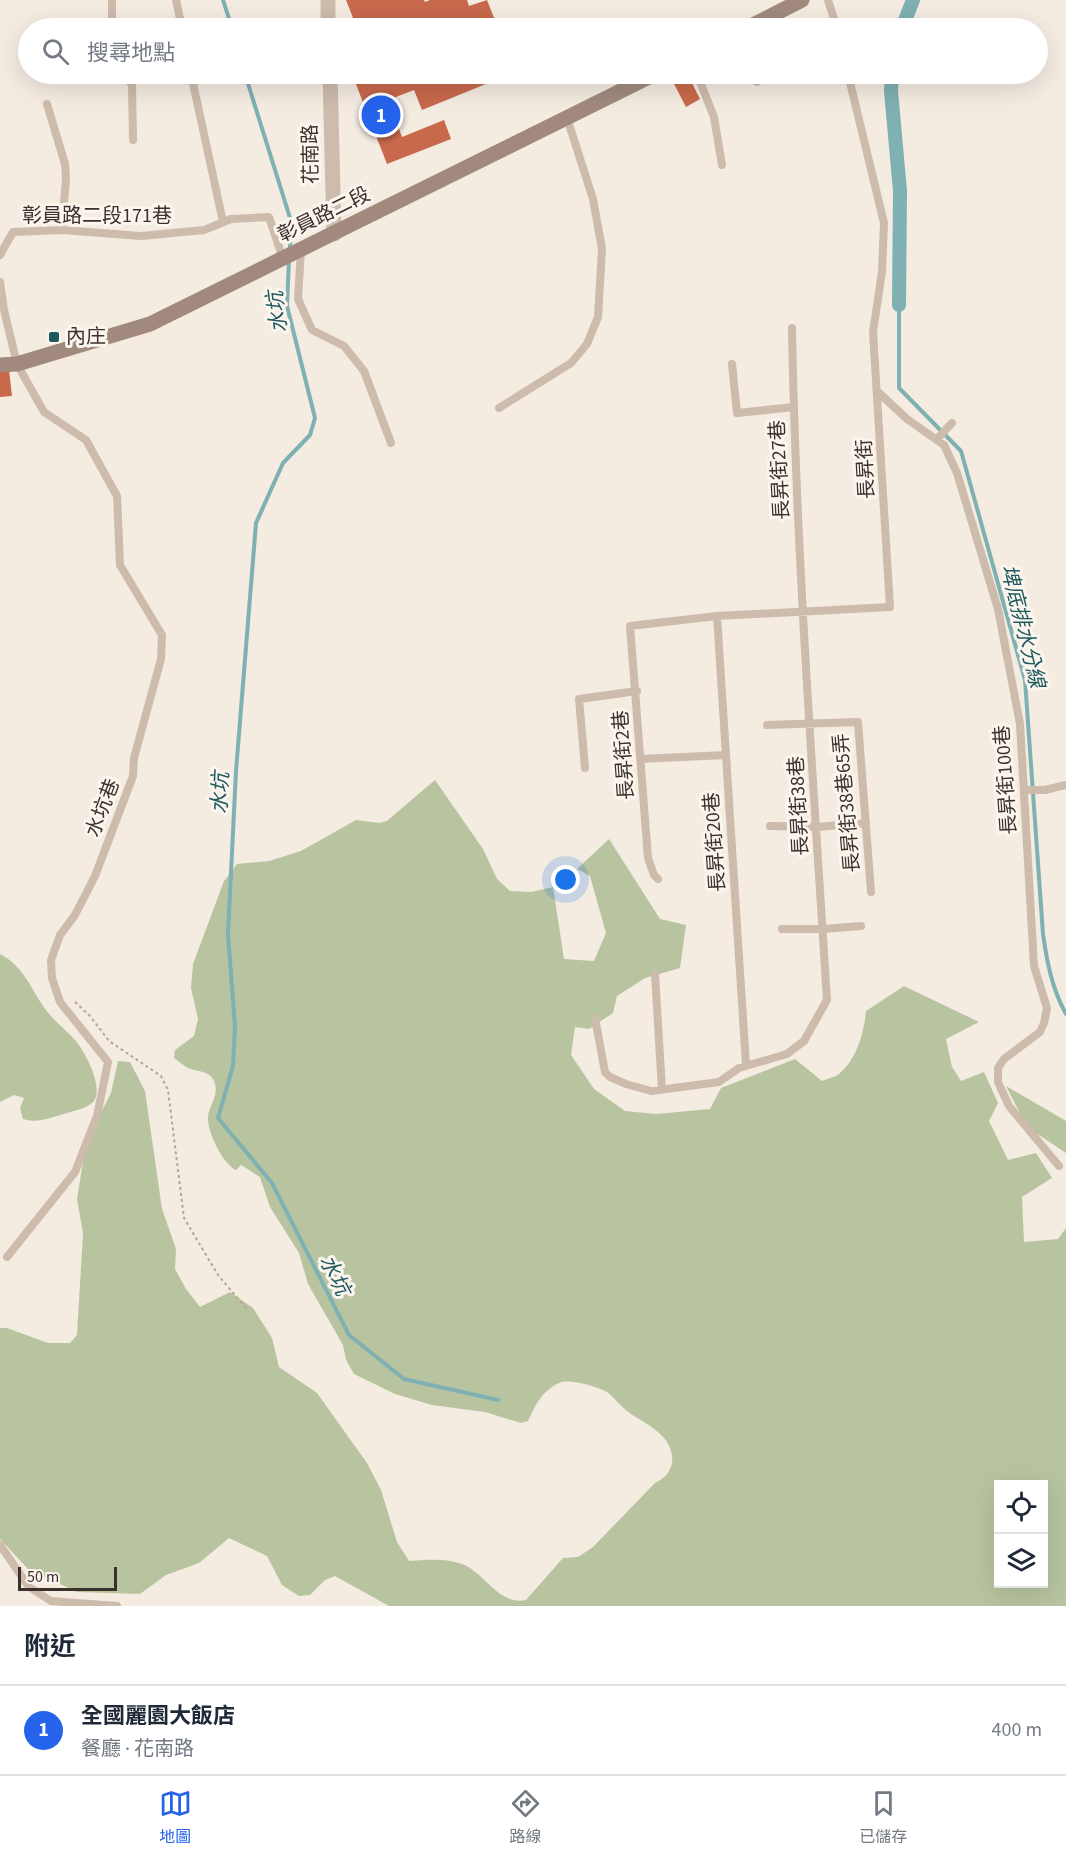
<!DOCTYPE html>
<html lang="zh-TW">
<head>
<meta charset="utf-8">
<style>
  body { margin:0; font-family:"Source Sans 3","Noto Sans TC",sans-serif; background:#f2f2f3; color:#1f2937 }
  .controls { position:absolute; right:18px; bottom:18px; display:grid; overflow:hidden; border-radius:0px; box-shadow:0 6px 24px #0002 }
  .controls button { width:54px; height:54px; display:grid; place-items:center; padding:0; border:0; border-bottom:2px solid #e0e1e3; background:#fff; color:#1f2937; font:30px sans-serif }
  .scale { position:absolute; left:18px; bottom:15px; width:99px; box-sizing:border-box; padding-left:6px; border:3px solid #3b302b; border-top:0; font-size:16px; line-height:21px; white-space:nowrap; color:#3b302b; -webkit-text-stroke:4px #fbf5ee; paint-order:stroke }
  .you { position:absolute; left:566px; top:880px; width:21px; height:21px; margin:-15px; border:4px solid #fff; border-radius:50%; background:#1a73e8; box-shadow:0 0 0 9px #1a73e833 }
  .badge { display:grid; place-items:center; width:39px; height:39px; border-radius:50%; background:#2563eb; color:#fff; font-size:20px; font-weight:700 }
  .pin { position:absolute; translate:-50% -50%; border:3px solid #fff; box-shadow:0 2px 6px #0006 }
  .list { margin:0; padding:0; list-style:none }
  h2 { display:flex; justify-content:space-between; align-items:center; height:78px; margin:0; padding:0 24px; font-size:26px }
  h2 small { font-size:20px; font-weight:400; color:#747a83 }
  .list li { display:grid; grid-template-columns:39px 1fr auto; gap:18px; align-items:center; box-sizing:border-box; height:90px; padding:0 24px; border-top:2px solid #e0e1e3 }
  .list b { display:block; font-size:22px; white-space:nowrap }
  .list p { margin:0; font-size:20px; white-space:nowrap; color:#747a83 }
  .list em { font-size:20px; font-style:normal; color:#747a83 }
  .icon { flex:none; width:33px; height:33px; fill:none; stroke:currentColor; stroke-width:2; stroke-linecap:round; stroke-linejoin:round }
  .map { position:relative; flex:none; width:1066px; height:1606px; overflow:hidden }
  .search { position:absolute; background:#fff; box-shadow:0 6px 24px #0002; left:18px; right:18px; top:18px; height:66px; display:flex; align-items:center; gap:15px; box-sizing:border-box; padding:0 21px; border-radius:33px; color:#747a83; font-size:22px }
  .sheet { height:168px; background:#fff }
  nav { display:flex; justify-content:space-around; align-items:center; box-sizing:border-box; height:84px; border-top:2px solid #e0e1e3; background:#fff; font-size:16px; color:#747a83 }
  nav a { display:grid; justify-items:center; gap:3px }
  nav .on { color:#2563eb }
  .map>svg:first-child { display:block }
  .green { fill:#b8c4a0; fill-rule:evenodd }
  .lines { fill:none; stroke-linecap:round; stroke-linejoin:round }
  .stream { stroke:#7fb0b2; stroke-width:4 }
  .canal { stroke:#7fb0b2; stroke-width:14 }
  .building { fill:#c8694b }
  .path { stroke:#b9a596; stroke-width:2; stroke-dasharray:3 3; stroke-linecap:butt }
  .lane { stroke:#cdbbac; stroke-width:8 }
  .street { stroke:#cdbbac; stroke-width:15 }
  .secondary { stroke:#a18a7d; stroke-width:15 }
  .poi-dot { fill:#1f5a5e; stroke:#fbf5ee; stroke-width:2 }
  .labels { text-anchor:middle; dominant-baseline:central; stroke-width:6; stroke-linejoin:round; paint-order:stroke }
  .street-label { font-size:20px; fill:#3b302b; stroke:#fbf5ee }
  .poi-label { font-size:20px; fill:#3b302b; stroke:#fbf5ee; text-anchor:start }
  .water-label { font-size:21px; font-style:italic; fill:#1f5a5e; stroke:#fbf5ee }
</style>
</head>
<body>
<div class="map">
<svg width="1066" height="1606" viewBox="0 0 1066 1606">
  <rect width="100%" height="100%" fill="#f4ebe1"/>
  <path class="green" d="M435,780l48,69 14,30 13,12 21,1 22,-5 11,72 30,2 12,-28 -16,-57 -13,-7 32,-30 51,80 26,6 -6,43 -35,10 -28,18 -4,17 -24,16 -14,-2 -4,28 23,34 31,22 31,3 54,-5 11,-21 74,-29 27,22c4,-2 10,-3 14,-5 20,-13 28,-43 30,-65l38,-25 75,36 -33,17 6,28 9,14 23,-9 14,31 -9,18 19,39 28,-7 16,25 -30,19 2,45 34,-3 8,-11v378h-677l-54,-30 -10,4 -15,15 -11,1 -17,-11 -15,-29 -38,-18 -30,25 -33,12 -26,19 -63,-2 -49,-23 -28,-30v-211h7l41,15h22l7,-8 6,-102 -6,-34 7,-44 6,-21 21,-41 7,-32 12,1 15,29 17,118 14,40 -1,20 11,20 14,18 30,-15 23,16 19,30 7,29 38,26 50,70 14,27 16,52 12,19c18,-1 36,-3 53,3 22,8 37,42 64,36l37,-42 15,-1 15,-10 62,-64c24,-11 21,-36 3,-51 -8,-7 -18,-12 -27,-18 -9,-6 -15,-15 -24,-22 -8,-5 -39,-14 -48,-9 -17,8 -23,21 -31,38l-7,2 -36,-11 -53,-7 -37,-11 -41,-20 -8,-14 -3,-15 -35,-61 -9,-31 -29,-46 -10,-30 -19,-12 -5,5c-13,-6 -29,-38 -28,-53 1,-13 12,-21 6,-36 -4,-11 -19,-9 -28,-14 -4,-3 -8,-6 -12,-9l1,-8 19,-14 4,-17 -7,-31 2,-24 31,-83 13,-17 32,-3 32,-10 55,-31 23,3 8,-2zM998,1484h46v100h-46z
    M0,954c25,13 31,36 46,56 8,11 20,20 29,30 10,11 30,49 18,62 -7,7 -17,8 -26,11 -15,4 -29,11 -44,6l-3,-11 4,-10 -10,-3 -14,7z
    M1006,1086l60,35v32l-39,-26z"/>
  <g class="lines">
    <path class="stream" d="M223,0l9,28
      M245,74l46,147 -1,28
      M289,259l-2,47 28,112 -5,17 -27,28 -27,60 -20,248 -8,163 7,93 -2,39 -15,52 54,65 77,152 55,44 94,21
      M899,305v83l62,63 64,229 18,254c4,28 9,55 23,80"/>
    <path class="canal" d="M902,28l11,-28
      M892,74l-1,17 9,100 -1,114"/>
  </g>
  <path class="building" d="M346,0h78l1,2 5,-2h37l2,6 18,-6 9,23 -13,5h-126z
    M352,74h130l4,10 -64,26 -8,-20 -26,10 14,37 42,-17 7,19 -64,25z
    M688,75l12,24 -14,8 -13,-25z
    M9,370l3,26 -12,1v-26z"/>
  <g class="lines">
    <path class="path" d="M75,1002l15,14 19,25 52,35 7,14 16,128 34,57 28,33"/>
    <path class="lane" d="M112,0v28
      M176,0l6,28
      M828,0l9,28
      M124,74l8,11 1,55
      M191,74l32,148
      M697,74l17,43 8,48
      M753,74l4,8
      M47,104l18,60 1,14 -4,52
      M301,250l-3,49 14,31 32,16 20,25 27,72
      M0,255l13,-23 49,-2 79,6 63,-6 27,-11 38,-2 14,42
      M0,282l4,28 13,54 27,48 42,28 31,56 3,69 42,70 -1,24 -27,99 -1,18 -38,100 -20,39 -15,20 -9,25 1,18 8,24 48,60 -11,54 -22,56 -68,85
      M732,364l5,49 57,-6
      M878,392l29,27 37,26 13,28 41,136 22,115 14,242 13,42 -3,15 -4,9 -36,27 -6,9v14l11,24 50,60
      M499,408l72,-45 16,-19 11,-27 4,-68 -9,-50 -26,-81
      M937,439l15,-16
      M717,616l29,449
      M767,725l91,-3 13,170
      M641,759l85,-4
      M585,768l-6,-69 58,-8
      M1025,790h20l21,-5
      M770,826l47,1 49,-4
      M658,879l-4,-4 -6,-17 -18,-232 87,-10 173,-9 -17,-275 9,-60 2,-49 -36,-149
      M782,929h41l38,-3
      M655,974l7,116
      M595,1018l10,54 5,5 16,7 25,7 68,-9 20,-14 48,-14 17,-13 23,-41c-14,-224 -31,-448 -35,-672
      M0,1545l29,42 22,14 66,5"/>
    <path class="street" d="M328,0v28
      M330,74l4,160"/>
    <path class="secondary" d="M747,28l55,-28
      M0,365l17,-1 133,-40 505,-250"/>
  </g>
  <rect class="poi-dot" x="48" y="331" width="12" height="12" rx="3"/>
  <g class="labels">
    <g class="street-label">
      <text transform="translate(311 154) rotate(-91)">花南路</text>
      <text transform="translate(324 215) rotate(-26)">彰員路二段</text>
      <text x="97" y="216">彰員路二段171巷</text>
      <text transform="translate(866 469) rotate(-93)">長昇街</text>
      <text transform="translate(780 470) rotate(-93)">長昇街27巷</text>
      <text transform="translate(624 755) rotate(-94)">長昇街2巷</text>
      <text transform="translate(1006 780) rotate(-94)">長昇街100巷</text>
      <text transform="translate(847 803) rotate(-95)">長昇街38巷65弄</text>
      <text transform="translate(799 806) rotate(-93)">長昇街38巷</text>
      <text transform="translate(103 808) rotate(-69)">水坑巷</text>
      <text transform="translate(715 842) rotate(-94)">長昇街20巷</text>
    </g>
    <g class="poi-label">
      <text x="66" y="337">內庄</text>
    </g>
    <g class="water-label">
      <text transform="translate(277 312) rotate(-97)">水坑</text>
      <text transform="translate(1023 626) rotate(76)">埤底排水分線</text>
      <text transform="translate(220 793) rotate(-87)">水坑</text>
      <text transform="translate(335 1275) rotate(63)">水坑</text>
    </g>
  </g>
</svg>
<div class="controls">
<button><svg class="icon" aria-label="locate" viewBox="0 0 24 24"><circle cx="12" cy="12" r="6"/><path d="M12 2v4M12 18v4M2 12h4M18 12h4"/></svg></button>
<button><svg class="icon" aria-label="layers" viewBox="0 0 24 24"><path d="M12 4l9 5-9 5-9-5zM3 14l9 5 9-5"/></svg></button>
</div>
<div class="scale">50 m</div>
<div class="you"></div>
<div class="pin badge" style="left:381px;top:115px">1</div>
<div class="search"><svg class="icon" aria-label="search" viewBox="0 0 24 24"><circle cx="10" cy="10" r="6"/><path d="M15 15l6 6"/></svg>搜尋地點</div>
</div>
<section class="sheet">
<h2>附近<small></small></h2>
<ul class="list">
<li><span class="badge">1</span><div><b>全國麗園大飯店</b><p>餐廳 · 花南路</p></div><em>400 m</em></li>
</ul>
</section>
<nav>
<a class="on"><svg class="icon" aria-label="map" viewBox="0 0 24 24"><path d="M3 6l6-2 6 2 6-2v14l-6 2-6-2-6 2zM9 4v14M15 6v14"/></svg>地圖</a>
<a><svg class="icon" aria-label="directions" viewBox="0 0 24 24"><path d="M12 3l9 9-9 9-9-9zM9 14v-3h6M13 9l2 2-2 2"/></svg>路線</a>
<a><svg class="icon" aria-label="saved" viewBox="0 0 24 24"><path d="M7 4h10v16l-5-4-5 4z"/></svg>已儲存</a>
</nav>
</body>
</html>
